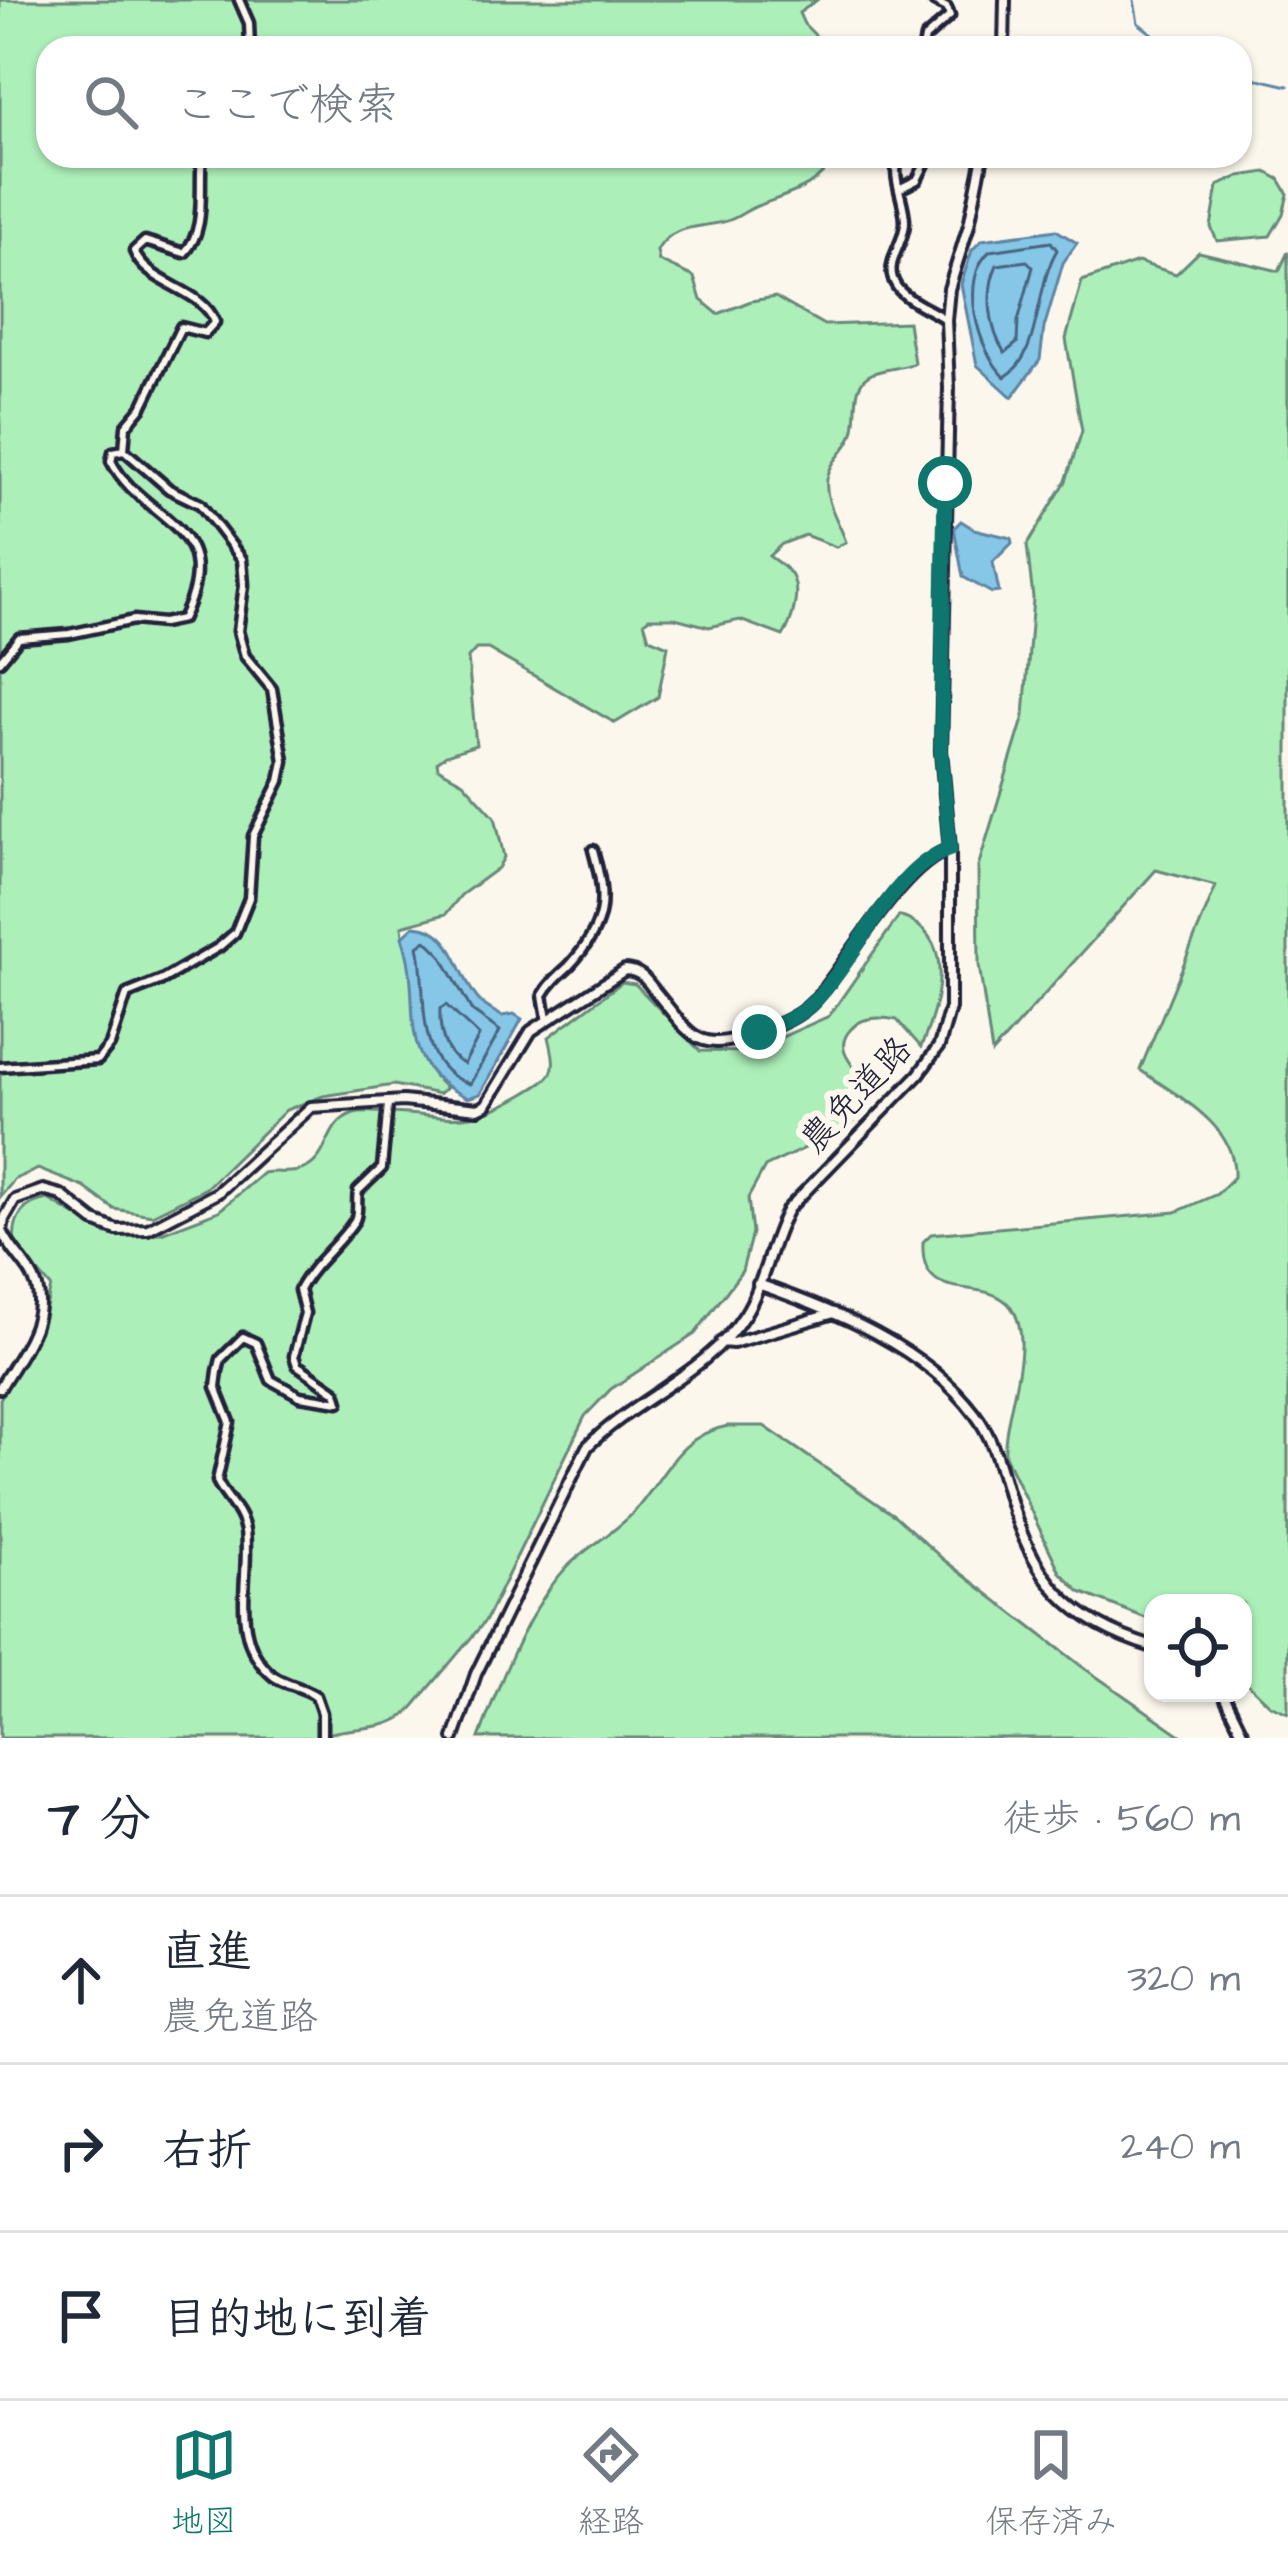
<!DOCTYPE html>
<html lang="ja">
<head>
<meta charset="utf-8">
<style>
  body { margin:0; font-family:"Architects Daughter","Klee One",sans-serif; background:#f2f2f3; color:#1f2937 }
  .controls { position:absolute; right:36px; bottom:36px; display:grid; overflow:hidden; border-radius:24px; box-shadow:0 3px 9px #0004 }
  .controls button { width:108px; height:108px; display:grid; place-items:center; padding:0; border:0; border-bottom:3px solid #e0e1e3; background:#fff; color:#1f2937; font:60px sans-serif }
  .stop { position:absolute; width:36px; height:36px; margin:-27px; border:9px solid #0f766e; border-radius:50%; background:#fff }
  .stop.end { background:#0f766e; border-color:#fff; box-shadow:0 3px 12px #0008 }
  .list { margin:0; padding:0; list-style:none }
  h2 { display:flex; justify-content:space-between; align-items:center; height:156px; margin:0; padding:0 48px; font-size:51px }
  h2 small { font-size:39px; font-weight:400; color:#747a83 }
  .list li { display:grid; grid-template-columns:78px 1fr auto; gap:36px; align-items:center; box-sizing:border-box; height:168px; padding:0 48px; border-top:3px solid #e0e1e3 }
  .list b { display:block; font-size:45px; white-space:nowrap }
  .list p { margin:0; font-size:39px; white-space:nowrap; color:#747a83 }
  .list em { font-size:39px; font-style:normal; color:#747a83 }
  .icon { flex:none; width:66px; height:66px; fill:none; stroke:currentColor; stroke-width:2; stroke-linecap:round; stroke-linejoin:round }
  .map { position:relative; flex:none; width:1288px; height:1738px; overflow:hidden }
  .search { position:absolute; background:#fff; box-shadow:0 3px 9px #0004; left:36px; right:36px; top:36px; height:132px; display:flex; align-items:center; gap:30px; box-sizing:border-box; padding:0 42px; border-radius:36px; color:#747a83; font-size:45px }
  .sheet { height:660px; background:#fff }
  nav { display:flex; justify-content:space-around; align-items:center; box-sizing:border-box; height:168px; border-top:3px solid #e0e1e3; background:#fff; font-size:33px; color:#747a83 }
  nav a { display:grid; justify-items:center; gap:6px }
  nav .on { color:#0f766e }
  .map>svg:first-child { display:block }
  .green { fill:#adefb9; stroke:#68887a; stroke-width:3 }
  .water { fill:#86c6e7; stroke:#5e84a2; stroke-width:3 }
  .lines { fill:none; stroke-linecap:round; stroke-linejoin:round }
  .shore { stroke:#4a6480; stroke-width:3 }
  .stream { stroke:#5e84a2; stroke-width:3 }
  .minor-casing { stroke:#22223b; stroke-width:15 }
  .tertiary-casing { stroke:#22223b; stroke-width:16 }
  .minor { stroke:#fbf7ec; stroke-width:6 }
  .tertiary { stroke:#fbf7ec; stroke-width:8 }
  .route { stroke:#0f766e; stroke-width:15 }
  .labels { text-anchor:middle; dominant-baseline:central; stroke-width:12; stroke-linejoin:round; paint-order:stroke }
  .street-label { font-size:36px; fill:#22223b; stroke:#fbf7ec }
</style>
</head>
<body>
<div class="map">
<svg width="1288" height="1738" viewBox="0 0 1288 1738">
  <rect width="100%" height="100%" fill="#fbf7ec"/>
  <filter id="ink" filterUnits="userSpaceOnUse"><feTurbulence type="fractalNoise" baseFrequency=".00833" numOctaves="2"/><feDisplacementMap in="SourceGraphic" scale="24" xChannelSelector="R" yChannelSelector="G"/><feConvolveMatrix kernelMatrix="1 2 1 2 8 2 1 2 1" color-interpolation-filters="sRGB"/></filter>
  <g filter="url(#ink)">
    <path class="green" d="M0,0h817l-18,13 5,11 24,24h-780v108h787c-17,33 -47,38 -78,50 -11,4 -21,14 -34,16 -25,6 -52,2 -66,29l2,10 35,16 7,23 17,14 33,-13 24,-4 49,28 84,-3 6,41c-14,7 -33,4 -46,13 -19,13 -7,43 -17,62 -7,15 -21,23 -24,41 -3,23 12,42 19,63l-10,5 -31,-12 -23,9 -13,12c8,6 19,12 23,20 9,17 0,46 -9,60l-43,-16 -31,7 -34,-9h-26l-5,4 5,16 19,8 -10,51 -43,26 -127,-74h-12l-8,9 8,87 -30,10 -9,7 1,6 25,14 32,35 9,40 -6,11 -37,27 -15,19 -44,12c1,19 9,37 11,56 3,39 0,79 33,106l-7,6 -45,-9 -71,11 -37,14 -80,78 -54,27 -38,-6 -30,-22 -46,-18 -23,10 -15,18z
      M1266,172l13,7 9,15 -5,20 -13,22 -53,5 -6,-14 7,-41 22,-10z
      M1199,252l80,19 9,-19v1461l-18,-8 -27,-26v-76h-90v18l-73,-29 -20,-20 -55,-116c-3,-43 33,-113 6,-149 -27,-34 -91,2 -88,-65l8,-8 245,-22 41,-18 17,-17c3,-52 -57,-81 -94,-107l76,-184 -60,-16 -164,183 -13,-88 -1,-98 46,-151 9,-118 -6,-53 39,-64 16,-50 -16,-92 16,-58 56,-19 38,12z
      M899,916c60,19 40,88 22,131l-24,-27c-15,-3 -35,-4 -46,9 -24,25 17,45 21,68l-22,30 -85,40 -17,31 4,35 -10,38 -47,63 -84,55 -26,27 -99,204 -76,91c-26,24 -62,12 -92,27h-318v-339l40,-67 11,-45 -36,-42c-3,-25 7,-42 33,-46l58,35 55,-1 58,-22 44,-38c15,-3 30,3 45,-6 22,-13 18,-45 46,-54 12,-3 26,0 37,0 63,3 75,15 133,-19 31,-18 34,-21 25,-57l73,-55 13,2 65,67 48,1 81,-36z
      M728,1426h36l131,90 49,44 140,108 101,70h-706c19,-52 51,-135 91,-174 20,-19 46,-32 65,-53 31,-36 43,-76 93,-85z"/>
    <path class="water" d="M1056,230l21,13 -14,20 -19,65 -4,32 -28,37 -35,-32 -16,-81 11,-34 10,-10z
      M961,521l13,8 37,9 1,5 -19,19 6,30 -7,1 -29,-16 -9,-49z
      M414,926c41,2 42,45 63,72 7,9 16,13 25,18l12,-2 8,5 -42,75 -12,4c-80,-36 -42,-94 -66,-161z"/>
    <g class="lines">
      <path class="shore" d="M1051,242l6,8c-23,38 -15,105 -52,127 -27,-25 -47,-98 -15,-126z
        M1027,261l6,6 -15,54 -1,22 -12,10c-16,-23 -20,-63 -8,-88z
        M426,940l15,15 31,56 28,20 -30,53c-59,-18 -41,-91 -52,-138z
        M446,1005l33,31 -15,28c-20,-8 -25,-35 -24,-55z"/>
      <path class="stream" d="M1134,0l4,23 20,15 25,10
        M1240,75l48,11"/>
      <g class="minor-casing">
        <path id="minor" d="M239,0l10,23 1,25
          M923,48l2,-10 25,-22 -3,-8 -15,-8
          M899,156c-9,22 6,43 6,66 0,23 -24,42 -8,65 10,14 35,23 49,33
          M901,188l16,-8 12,-24
          M0,661l19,-23 50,-4 65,-14 29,3 19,-4c48,-95 -40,-97 -71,-158l2,-9 11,-2 2,-24 16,-19 39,-80 24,6 10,-11c-12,-34 -69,-37 -81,-71l11,-10 39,12c24,-23 14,-66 18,-97
          M547,1018l-4,-23c7,-12 16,-20 26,-29 38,-41 38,-66 24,-116
          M0,1067l98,-7 12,-15 17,-51 35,-14 57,-33 16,-14 14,-35 4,-62 27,-55 4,-20 -12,-72 -27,-33 -7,-25 6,-46 -2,-26 -42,-55 -31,-15 -45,-39
          M322,1738v-25l-6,-17c-13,-10 -30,-10 -43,-20 -46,-38 -22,-99 -28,-145 -3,-20 -20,-33 -28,-50l13,-59 -14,-35 2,-16 3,-12 22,-22 13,6 15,37 29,16 39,6 -3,-10 -39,-27 -3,-9 11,-43 -6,-23c14,-27 40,-45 56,-70 4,-8 1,-19 3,-29l24,-23 6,-64"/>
      </g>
      <g class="tertiary-casing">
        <path id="tertiary" d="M1004,48l1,-48
          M758,1284c77,27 167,63 217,130 19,25 25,54 34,84 25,81 60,124 144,149
          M721,1342l12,1 101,-30
          M0,1388c20,-35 56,-76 30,-116 -9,-14 -21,-25 -28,-41l2,-12 11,-19 28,-10 18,5 33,26 23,9 31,-1 69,-36 94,-86 92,-6 75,8 8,-4 45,-74 94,-61c15,1 20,8 29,20 39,47 41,65 105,42 20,-7 42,-16 56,-32 35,-40 87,-135 135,-151
          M1223,1693l22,45
          M454,1738l22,-64 111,-227c48,-49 120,-73 158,-133 20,-32 25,-72 43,-105l131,-135 20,-28 11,-38v-159l-9,-98 8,-363 -3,-68 3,-31 20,-64 14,-69"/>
      </g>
      <use href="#minor" class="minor"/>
      <use href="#tertiary" class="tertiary"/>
    </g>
  </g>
  <g class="lines" filter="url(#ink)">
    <path class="route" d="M759,1032c17,-6 35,-13 49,-25 47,-41 82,-139 142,-158l-9,-97 4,-269"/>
  </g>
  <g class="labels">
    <g class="street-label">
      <text transform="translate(857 1095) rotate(-47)">農免道路</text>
    </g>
  </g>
</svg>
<div class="controls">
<button><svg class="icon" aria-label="locate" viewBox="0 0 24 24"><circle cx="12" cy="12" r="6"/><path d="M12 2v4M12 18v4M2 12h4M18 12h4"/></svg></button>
</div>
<div class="stop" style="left:945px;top:483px"></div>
<div class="stop end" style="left:759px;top:1032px"></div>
<div class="search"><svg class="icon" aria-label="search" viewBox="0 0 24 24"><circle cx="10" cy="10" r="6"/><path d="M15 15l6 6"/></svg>ここで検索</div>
</div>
<section class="sheet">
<h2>7 分<small>徒歩 · 560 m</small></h2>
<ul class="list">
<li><svg class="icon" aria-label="ahead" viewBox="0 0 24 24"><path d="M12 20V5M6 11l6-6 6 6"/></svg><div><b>直進</b><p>農免道路</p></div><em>320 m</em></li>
<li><svg class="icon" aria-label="right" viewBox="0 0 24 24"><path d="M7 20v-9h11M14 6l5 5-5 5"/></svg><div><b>右折</b></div><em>240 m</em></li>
<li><svg class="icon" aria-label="arrive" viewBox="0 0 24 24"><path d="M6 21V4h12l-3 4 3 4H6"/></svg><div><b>目的地に到着</b></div></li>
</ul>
</section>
<nav>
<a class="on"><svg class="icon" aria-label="map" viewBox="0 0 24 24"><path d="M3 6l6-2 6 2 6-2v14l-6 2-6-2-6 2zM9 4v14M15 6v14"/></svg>地図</a>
<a><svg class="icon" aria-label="directions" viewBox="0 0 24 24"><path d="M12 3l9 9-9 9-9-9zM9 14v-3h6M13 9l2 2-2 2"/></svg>経路</a>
<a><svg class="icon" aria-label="saved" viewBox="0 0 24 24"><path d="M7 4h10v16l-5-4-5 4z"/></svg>保存済み</a>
</nav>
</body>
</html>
